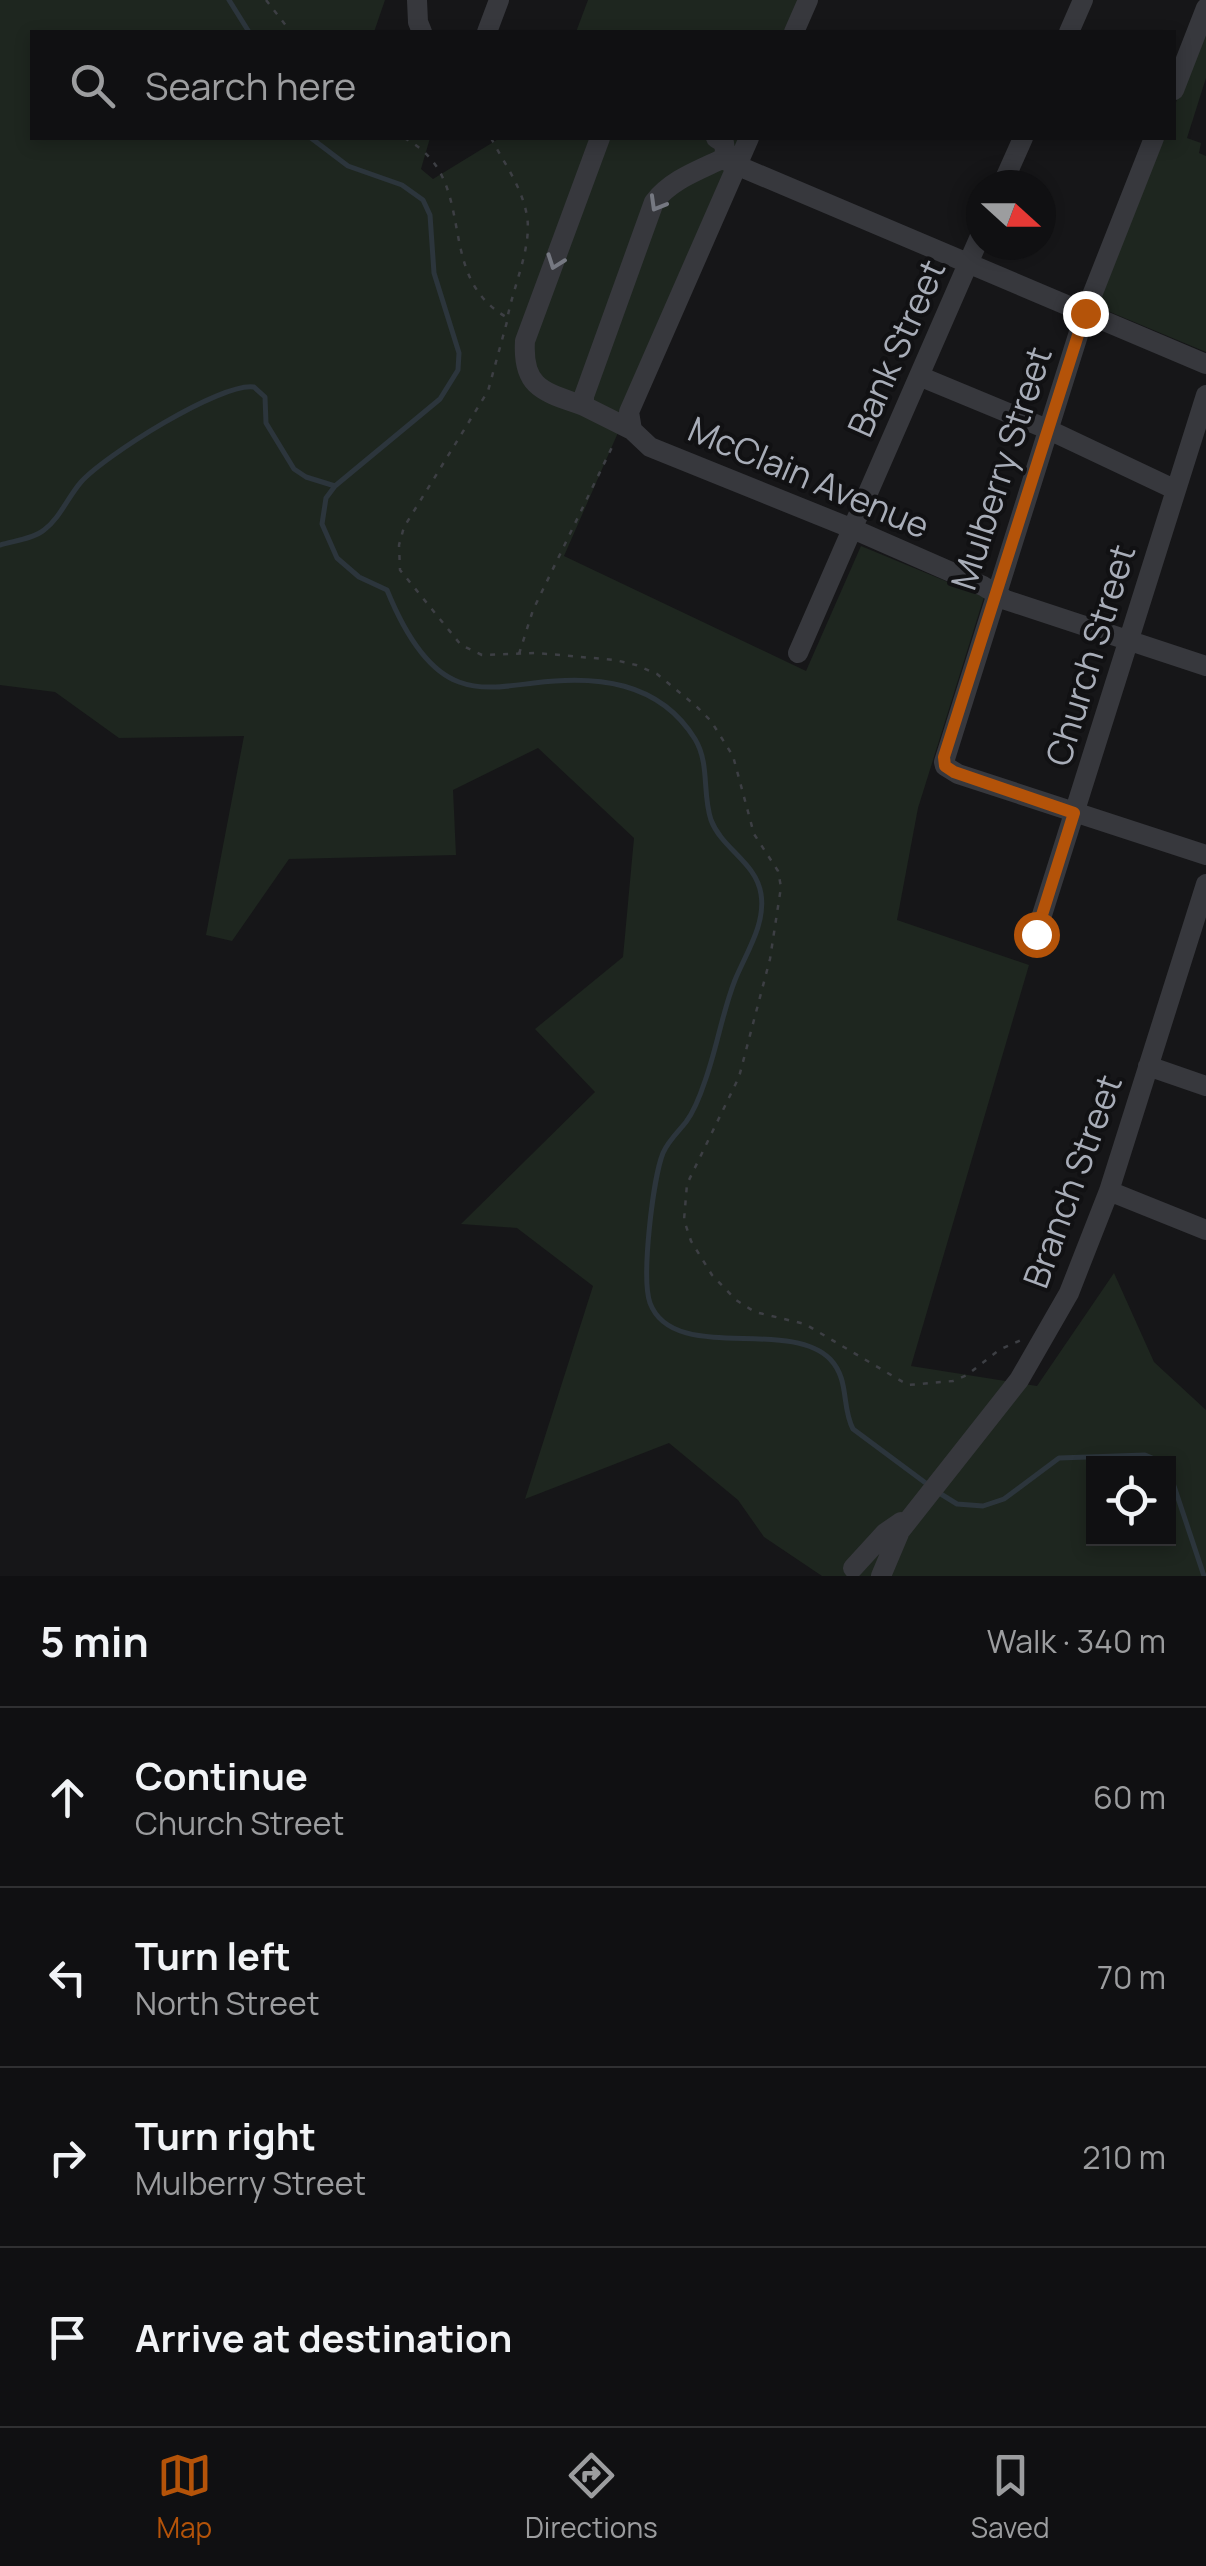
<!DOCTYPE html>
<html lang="en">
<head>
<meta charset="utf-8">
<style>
  body { margin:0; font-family:Manrope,sans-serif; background:#19191b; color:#f1f3f6 }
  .controls { position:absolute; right:30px; bottom:30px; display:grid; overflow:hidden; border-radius:0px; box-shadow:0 5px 15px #0003 }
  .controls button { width:90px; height:90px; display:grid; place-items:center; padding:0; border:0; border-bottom:2px solid #303032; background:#101012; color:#f1f3f6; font:50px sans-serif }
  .compass { position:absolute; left:966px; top:170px; width:90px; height:90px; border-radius:50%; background:#101012; box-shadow:0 5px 15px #0003; rotate:111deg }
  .stop { position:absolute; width:30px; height:30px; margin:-22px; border:8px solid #b45309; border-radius:50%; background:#fff }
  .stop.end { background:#b45309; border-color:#fff; box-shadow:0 2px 10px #0008 }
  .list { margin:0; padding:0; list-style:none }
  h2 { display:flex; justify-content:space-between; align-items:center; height:130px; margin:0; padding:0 40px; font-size:42px }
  h2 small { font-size:32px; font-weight:400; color:#9c9d9f }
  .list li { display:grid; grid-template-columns:65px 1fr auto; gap:30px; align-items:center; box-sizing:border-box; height:180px; padding:0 40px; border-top:2px solid #303032 }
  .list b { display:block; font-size:38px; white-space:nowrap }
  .list p { margin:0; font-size:32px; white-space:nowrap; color:#9c9d9f }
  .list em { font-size:32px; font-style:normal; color:#9c9d9f }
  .icon { flex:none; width:55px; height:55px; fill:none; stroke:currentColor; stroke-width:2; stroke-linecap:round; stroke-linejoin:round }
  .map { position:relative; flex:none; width:1206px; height:1576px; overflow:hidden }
  .search { position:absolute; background:#101012; box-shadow:0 5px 15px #0003; left:30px; right:30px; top:30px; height:110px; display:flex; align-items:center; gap:25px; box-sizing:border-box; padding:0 35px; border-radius:0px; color:#9c9d9f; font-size:38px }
  .sheet { height:850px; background:#101012 }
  nav { display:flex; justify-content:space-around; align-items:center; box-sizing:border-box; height:140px; border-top:2px solid #303032; background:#101012; font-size:28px; color:#9c9d9f }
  nav a { display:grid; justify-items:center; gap:5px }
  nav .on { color:#b45309 }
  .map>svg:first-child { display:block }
  .green { fill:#1e261f; fill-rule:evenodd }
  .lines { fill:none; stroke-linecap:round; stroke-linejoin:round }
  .stream { stroke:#2c353c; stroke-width:5 }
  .path { stroke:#3d3f44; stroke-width:2.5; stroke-dasharray:5 8; stroke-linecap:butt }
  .minor { stroke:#37383d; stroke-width:20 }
  .oneway { stroke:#757881 }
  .route { stroke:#b45309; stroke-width:12 }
  .labels { text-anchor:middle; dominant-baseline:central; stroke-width:8; stroke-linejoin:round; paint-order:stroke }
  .street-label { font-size:35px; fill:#a8adb8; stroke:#111113 }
</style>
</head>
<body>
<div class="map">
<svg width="1206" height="1576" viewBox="0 0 1206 1576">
  <rect width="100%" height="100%" fill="#161618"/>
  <path class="green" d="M0,0h385l-11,32h-342v106h398l-9,31 12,10 67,-41h247l-183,418 242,115 55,-125 123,51 -66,211 -21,112 132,45 -118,401 126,20 77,-113 40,89 52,48v166h-384l-58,-39 -26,-37 -69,-57 -144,56 68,-213 -76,-58 -56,-4 134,-132 -60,-63 88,-72 11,-119 -96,-90 -85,42 3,65 -167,4 -57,82 -26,-6 38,-199 -125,2 -64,-46 -55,-7zM1094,1464h74v75h-74z
    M588,0h211l-12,32h-211z
    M1206,30v48l-19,60 14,5 -2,10 7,3v196l-115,-48 70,-166h13v-31z"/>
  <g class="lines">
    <path class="stream" d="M229,0l20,32
      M311,138l37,28 54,19 21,15 7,15 4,58 25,80 -1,17 -18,29 -105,87 -9,12 -4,26 15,34 22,19 28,13c13,32 36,79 72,92 24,9 50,4 75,1 62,-8 125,-2 161,56 15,25 7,54 16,81 11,29 45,42 50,74 5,30 -15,59 -26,86 -13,33 -18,68 -30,101 -5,15 -10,29 -19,41 -8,10 -18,19 -23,31 -10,25 -22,125 -13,150 23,61 138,14 180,56 20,21 11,47 23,70l74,55
      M0,545c13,-4 33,-6 44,-15 16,-12 24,-33 37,-48 23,-26 140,-100 173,-95l11,10 1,26 28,46 12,8 29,9
      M1168,1468l36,108
      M936,1491l21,13 26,2 21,-7 55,-41 86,-3 21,9"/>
    <path class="path" d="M266,0l25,32
      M404,138c79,41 26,137 104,180l-20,73 -84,136 -5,18 1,25 61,75 21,10 55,-2 78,7 21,5 21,9 39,32 15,15 22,35 21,78 24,37 3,16 -11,72 -31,118 -52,107 -3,36 7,21 21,34 24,25 19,12 50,12 103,61 45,-4 14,-6 32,-25 22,-10
      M491,138c13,25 31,49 36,78 5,30 -13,69 -19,99
      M519,654l14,-44 81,-167"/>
    <path class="minor" d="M417,0l1,22 4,10
      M487,32l12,-32
      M794,32l14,-32
      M1069,32l14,-32
      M1174,90l32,-82
      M716,138l8,5 2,17
      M749,138l-120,274 3,18 18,17 203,82 130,57 23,14 200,66
      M1154,138l-69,175 -141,449 1,4 13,8 248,81
      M1002,185l21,-47
      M919,376l128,53 129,61
      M584,406c-39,-14 -62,-17 -59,-65l75,-203
      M632,430l-48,-24v-10l70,-194c17,-22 43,-31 68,-43l484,205
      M798,653l183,-419
      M1036,934l170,-539
      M1148,1066l58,20
      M1109,1191l97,39
      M853,1568l32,-35 16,-11
      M881,1576l19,-45 119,-151 50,-87 40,-102 97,-307"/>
  </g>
  <defs><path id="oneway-chevron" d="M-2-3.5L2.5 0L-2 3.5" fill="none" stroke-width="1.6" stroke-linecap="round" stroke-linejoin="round" transform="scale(2.5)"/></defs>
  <g class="oneway">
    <use href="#oneway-chevron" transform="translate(657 204) rotate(120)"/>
    <use href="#oneway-chevron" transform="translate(555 262) rotate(110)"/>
  </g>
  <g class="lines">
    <path class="route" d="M1036,934l38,-121 -120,-41 -9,-6 -1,-9 141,-444"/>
  </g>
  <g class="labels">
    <g class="street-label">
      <text transform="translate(896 348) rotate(-66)">Bank Street</text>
      <text transform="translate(1001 468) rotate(-72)">Mulberry Street</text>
      <text transform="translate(809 477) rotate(23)">McClain Avenue</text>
      <text transform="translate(1090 655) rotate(-73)">Church Street</text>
      <text transform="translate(1072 1181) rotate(-70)">Branch Street</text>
    </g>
  </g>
</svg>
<div class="controls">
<button><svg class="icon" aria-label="locate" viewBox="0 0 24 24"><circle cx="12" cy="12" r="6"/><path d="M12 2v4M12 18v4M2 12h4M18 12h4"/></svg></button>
</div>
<svg class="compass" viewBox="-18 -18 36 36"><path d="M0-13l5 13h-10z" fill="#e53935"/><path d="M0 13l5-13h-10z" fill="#9c9d9f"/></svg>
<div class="stop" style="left:1036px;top:934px"></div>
<div class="stop end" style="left:1085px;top:313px"></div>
<div class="search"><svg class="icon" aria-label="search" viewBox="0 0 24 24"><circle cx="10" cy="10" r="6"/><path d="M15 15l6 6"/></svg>Search here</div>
</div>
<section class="sheet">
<h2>5 min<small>Walk · 340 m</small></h2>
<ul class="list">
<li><svg class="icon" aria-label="ahead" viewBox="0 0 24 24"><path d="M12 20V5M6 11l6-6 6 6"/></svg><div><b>Continue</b><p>Church Street</p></div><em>60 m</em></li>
<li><svg class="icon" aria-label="left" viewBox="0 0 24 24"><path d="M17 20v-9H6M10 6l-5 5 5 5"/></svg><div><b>Turn left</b><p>North Street</p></div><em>70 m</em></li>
<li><svg class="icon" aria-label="right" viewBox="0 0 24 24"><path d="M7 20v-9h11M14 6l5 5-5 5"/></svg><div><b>Turn right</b><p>Mulberry Street</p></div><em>210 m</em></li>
<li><svg class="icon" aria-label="arrive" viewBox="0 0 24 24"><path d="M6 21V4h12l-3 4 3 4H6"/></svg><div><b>Arrive at destination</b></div></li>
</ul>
</section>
<nav>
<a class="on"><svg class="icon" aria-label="map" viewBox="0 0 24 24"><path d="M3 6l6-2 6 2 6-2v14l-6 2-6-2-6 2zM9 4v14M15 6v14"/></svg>Map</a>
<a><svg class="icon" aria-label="directions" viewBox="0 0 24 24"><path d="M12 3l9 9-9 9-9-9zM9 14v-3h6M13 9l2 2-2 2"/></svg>Directions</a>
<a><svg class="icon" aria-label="saved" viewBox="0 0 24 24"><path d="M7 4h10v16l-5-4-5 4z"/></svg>Saved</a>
</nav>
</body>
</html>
